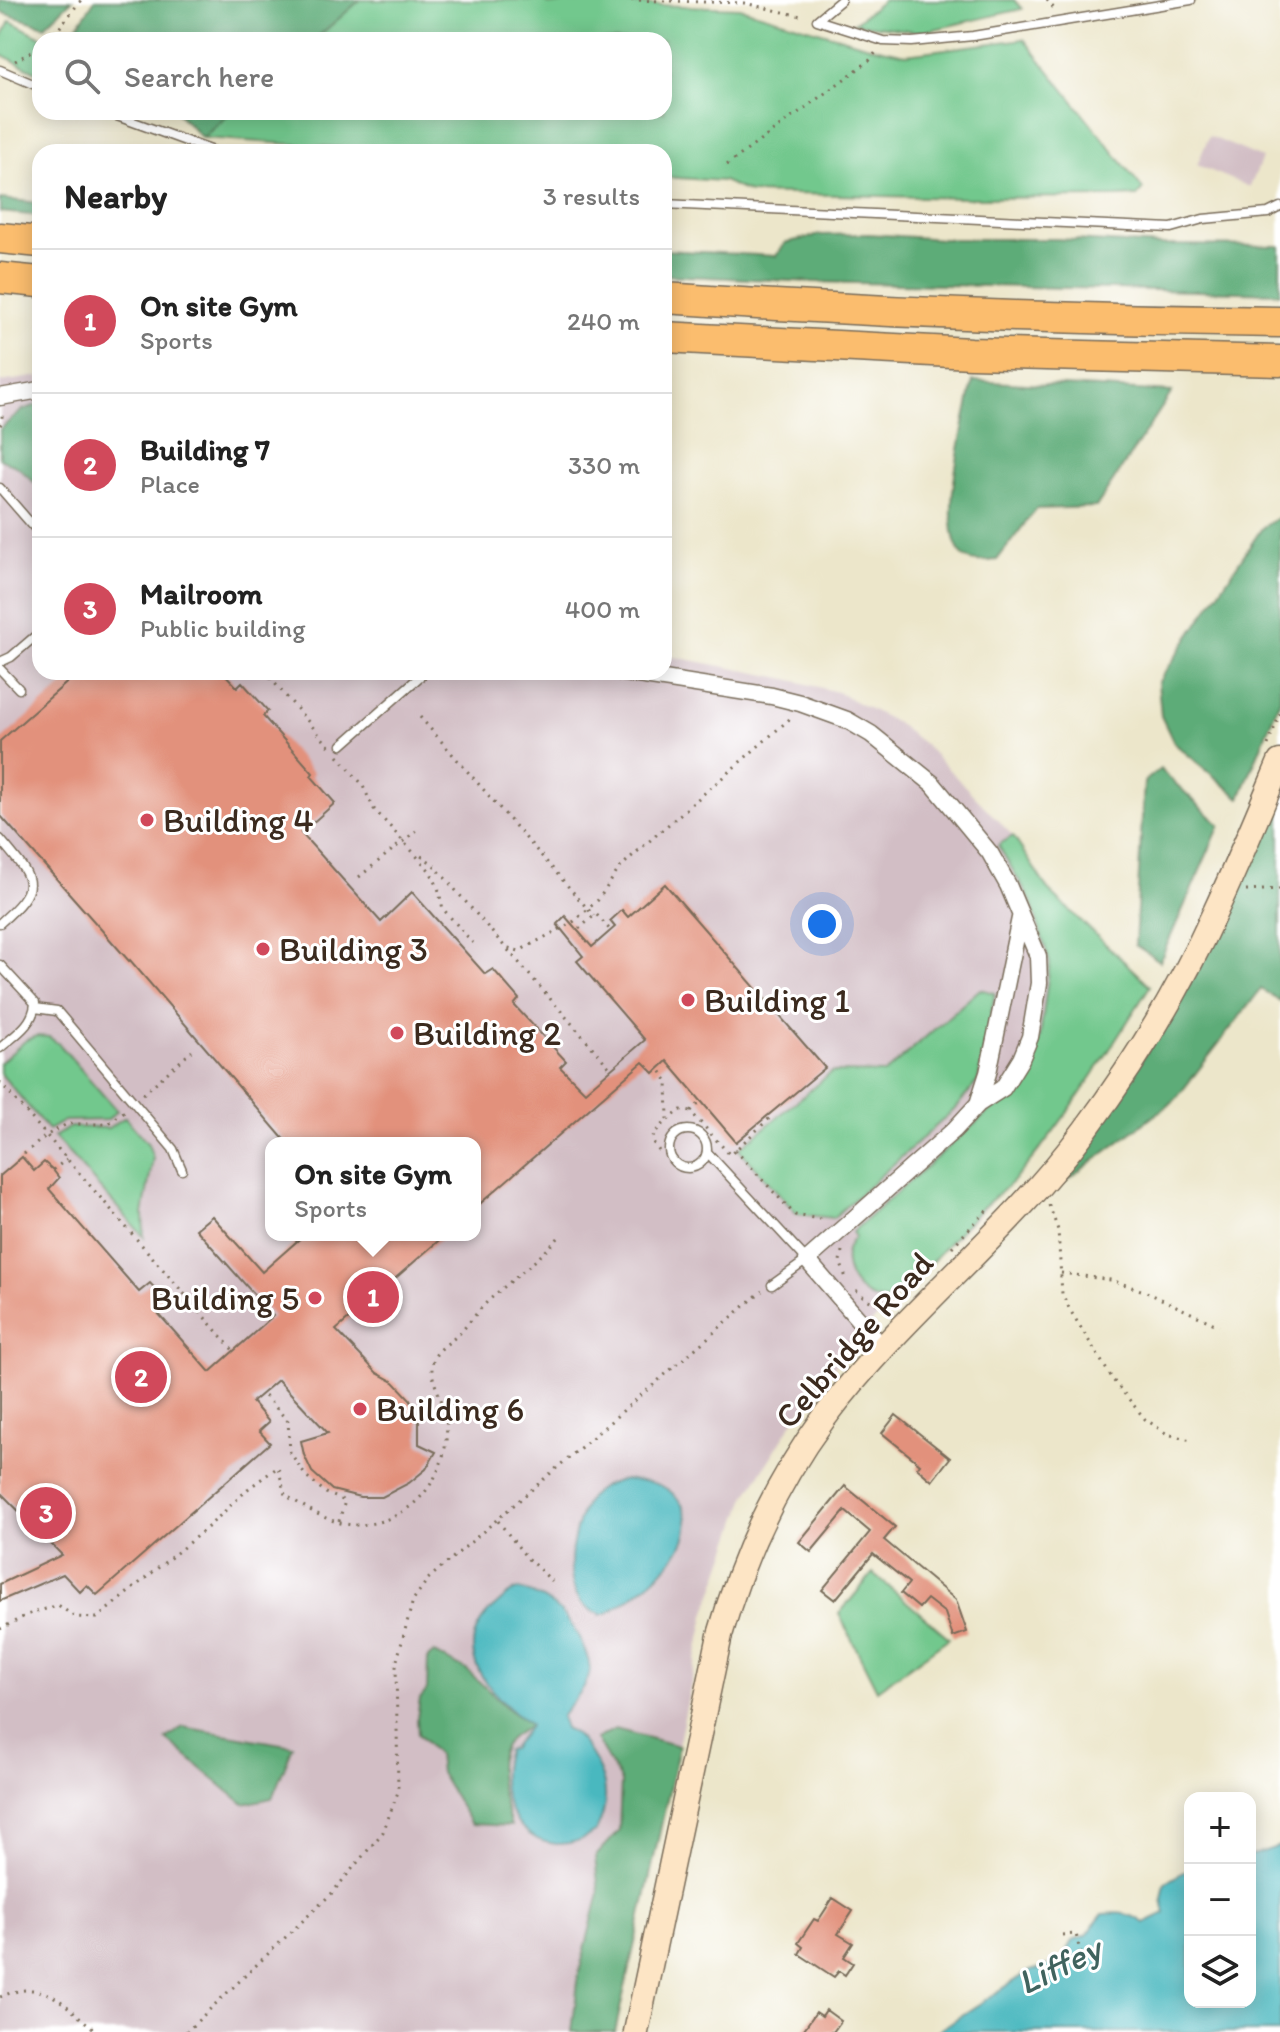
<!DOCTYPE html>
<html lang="en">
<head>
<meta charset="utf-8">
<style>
  body { margin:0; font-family:Itim,sans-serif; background:#f6f6f6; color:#222 }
  .controls { position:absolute; right:24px; bottom:24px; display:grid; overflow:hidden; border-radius:16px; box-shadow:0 4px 20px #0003 }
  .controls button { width:72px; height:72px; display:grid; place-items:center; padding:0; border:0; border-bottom:2px solid #e0e0e0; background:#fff; color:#222; font:40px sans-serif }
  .you { position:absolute; left:822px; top:924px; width:28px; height:28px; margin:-20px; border:6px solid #fff; border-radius:50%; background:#1a73e8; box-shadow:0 0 0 12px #1a73e833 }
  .badge { display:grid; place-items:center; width:52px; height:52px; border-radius:50%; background:#d1495b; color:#fff; font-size:26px; font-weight:700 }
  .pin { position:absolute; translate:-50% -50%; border:4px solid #fff; box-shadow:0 2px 8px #0006 }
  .popup { position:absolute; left:265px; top:1137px; width:216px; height:104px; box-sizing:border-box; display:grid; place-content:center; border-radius:16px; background:#fff; filter:drop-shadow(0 2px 6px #0005); font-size:26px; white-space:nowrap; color:#767676 }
  .popup b { font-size:30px; color:#222 }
  .popup::after { content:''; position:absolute; left:50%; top:100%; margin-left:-16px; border:16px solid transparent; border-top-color:#fff }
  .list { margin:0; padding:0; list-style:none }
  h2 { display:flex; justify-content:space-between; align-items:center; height:104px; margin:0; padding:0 32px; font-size:34px }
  h2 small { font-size:26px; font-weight:400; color:#767676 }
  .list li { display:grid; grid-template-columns:52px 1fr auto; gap:24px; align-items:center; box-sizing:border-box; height:144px; padding:0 32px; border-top:2px solid #e0e0e0 }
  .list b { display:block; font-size:30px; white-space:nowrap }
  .list p { margin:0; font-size:26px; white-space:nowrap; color:#767676 }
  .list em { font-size:26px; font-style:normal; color:#767676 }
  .icon { flex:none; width:44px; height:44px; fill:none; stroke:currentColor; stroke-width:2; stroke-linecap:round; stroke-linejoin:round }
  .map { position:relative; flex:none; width:1280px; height:2032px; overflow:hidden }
  .search { position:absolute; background:#fff; box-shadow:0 4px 20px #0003; left:32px; top:32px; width:640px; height:88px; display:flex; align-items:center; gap:20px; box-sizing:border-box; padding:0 28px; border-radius:24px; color:#767676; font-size:30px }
  .panel { position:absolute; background:#fff; box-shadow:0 4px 20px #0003; left:32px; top:144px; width:640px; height:536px; border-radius:24px }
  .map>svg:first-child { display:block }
  .industrial { fill:#d2bec5; fill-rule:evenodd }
  .green { fill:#72c88d; stroke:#567956; stroke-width:2 }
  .forest { fill:#5dac78; stroke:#4c6b4b; stroke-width:2 }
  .water { fill:#48b8bf; stroke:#42716e; stroke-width:2 }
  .building { fill:#e2917b }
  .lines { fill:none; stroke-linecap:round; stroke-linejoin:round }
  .service-casing { stroke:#796c5a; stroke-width:11 }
  .minor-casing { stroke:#796c5a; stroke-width:19 }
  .secondary-casing { stroke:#796c5a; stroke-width:27 }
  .motorway-casing { stroke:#796c5a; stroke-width:33 }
  .path { stroke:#796c5a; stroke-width:3; stroke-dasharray:2 6; stroke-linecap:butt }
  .service { stroke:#fff; stroke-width:8 }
  .minor { stroke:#fff; stroke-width:16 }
  .secondary { stroke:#fde5c5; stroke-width:24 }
  .motorway { stroke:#fbbd6e; stroke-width:30 }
  .poi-dot { fill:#d1495b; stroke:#fff; stroke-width:3 }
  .labels { text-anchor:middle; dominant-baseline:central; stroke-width:6; stroke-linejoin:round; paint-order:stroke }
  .poi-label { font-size:34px; fill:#3b2a1e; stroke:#fff; text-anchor:start }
  .street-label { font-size:34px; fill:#3b2a1e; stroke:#fff }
  .water-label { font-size:36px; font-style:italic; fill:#40635e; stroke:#fff }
</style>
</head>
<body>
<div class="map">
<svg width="1280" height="2032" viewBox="0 0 1280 2032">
  <rect width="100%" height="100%" fill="#fff"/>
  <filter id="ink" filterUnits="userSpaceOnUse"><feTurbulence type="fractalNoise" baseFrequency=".0125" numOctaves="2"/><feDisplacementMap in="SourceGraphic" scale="16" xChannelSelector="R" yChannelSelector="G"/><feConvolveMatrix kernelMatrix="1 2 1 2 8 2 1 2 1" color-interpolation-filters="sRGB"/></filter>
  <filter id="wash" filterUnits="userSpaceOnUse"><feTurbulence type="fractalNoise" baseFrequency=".006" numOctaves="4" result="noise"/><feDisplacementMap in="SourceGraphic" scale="32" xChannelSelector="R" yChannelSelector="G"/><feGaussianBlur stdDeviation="1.8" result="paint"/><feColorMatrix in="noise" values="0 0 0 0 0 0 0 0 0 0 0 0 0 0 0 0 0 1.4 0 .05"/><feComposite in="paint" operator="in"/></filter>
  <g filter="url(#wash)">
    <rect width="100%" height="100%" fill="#ece6ca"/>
    <path class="industrial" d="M1209,136l53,22 -12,29 -53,-22z
      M40,376v296h624v-17l124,24 49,13 58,30 29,22 89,92 36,55 101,95 -86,133 -28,37 -194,197 -7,14 -41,53 -48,77 -41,118 -50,244 -40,173h-615v-1650zM271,1143h204v92h-204z"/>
    <path class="green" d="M360,0h182l8,5 22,-3 168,6 129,38 37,8 118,-15 119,150 -6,7 -21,1 -149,1 -217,-5 -27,-12 -59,-4v-25h-260l-202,-14 30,-26h432v-72h-350z
      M884,0h130l8,9 -100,23 -68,-9z
      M10,21l37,19h-7v34l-40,-20v-13z
      M1013,836l36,55 101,95c-40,63 -79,127 -127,184 -12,15 -26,25 -40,37 -12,11 -23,24 -34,35 -14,16 -46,59 -67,58 -29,-2 -49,-42 -27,-63l-3,-5 158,-139 17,-19 13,-37 10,-74 -19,-62 -33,-56z
      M980,989l15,4 -17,88 -24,29 -121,108 -36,-4 -58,-65 93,-77 53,1z
      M37,1036l12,1 11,8 57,66 -10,9 -43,1 -16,9 -48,-57v-10l26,-23z
      M125,1117l23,27 5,14 -10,56 1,23 -90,-100 16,-10 38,1z
      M873,1573l76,65 -72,52 -38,-76z"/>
    <path class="forest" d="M0,0h72l-27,26 -45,-14z
      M95,0h265l-46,40h-246z
      M176,112h56l-30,26z
      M0,199l40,4v13l-40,-4z
      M869,234l74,5h113l105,6 119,1v47l-468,-11 -148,-7v-25l112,6 9,-13 34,-8z
      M973,381l199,11 -76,115 -60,2 -39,51c-10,1 -22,3 -31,-2 -33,-21 1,-143 7,-177z
      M40,404v84l-22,-21 -18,-8v-30l23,-19z
      M1280,516v184l-40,98 -66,-55 -13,-27 -3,-33 104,-155z
      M1160,769l60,56 -60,136 -25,-16 9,-163z
      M1280,792v209l-19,-12 -86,111 -110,82 147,-235z
      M434,1653l33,17 42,40 21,15c-6,5 -16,9 -21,15 -20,21 -5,62 2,86l-40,-2 -31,-51 -2,-18 -20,-21 -1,-16 3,-19 7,-9 1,-32z
      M183,1727l110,19 -21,52 -28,6 -78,-65z
      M615,1729l64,17 -64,286h-43l7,-59 20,-80 -4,-36 24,-26 2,-49 -25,-43z"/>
    <path class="water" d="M621,1480c21,0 42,1 56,18 38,44 -39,96 -71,116 -52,-2 -36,-87 -17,-115 8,-12 20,-15 32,-19z
      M519,1589c36,12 52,27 66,62 3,8 6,15 4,24 -4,15 -19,29 -28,42l4,11c18,8 40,45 40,65 1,14 -3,26 -9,38 -59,41 -108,-23 -89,-81l5,-1 18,-24c-38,-29 -85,-74 -36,-118 9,-8 14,-14 25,-18z
      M1280,1846v186h-344l94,-61 30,-9 12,-21 14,-6 17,-21c16,-2 28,-1 41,9l21,-10 -3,-14 3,-16 25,-15v134h60v-146z"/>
    <g id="blocks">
      <path class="building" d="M79,672h144l14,15 5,-5 26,29 -5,5 50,57 -2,3 24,27 -34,30 80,89 31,-30 73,82 8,-5 26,30 -5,6 52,56 -6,6 25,25 60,-52 -68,-79 6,-5 -26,-32 8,-8 27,31 23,-20 -5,-6 12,-11 6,7 37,-33 160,184 -89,74 -69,-81 -13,12 -11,-11 -168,146v-65h-188l-157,-183 -1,1 -129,-146v-74z
        M22,1157l12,14 10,-9 9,8 6,8 -10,11 90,103 11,-9 16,17 -10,11 54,61 63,-56 -77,-87 16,-13 50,56 42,-37h141l-109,95 41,43 17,9 16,17 9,21v24l17,8 -10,17 -17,14 -27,14h-22l-28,-7 -20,-18 -8,-17 -3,-14 27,-8 -50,-53 -26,22 17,20 -10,9 11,12 -173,152 -10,-10 -7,7 -17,-18 -63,27v-17l62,-29 -62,-63v-316z
        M896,1415l54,43 -18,23 -15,-13 3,-4 -38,-31z
        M845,1486l50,41 -11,13 72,60 11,32 -14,5 -8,-24 -18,-14 -8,9 -18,-15 8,-10 -36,-29 -38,46 -13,-10 48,-58 -25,-21 -34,41 -12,-10z
        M833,1898l20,13 -15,23 15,9 -9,14 9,6 -8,12 -6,-4 -5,6 -35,-23 4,-7 -5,-4 16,-24 4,2z
        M826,2010l15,11 -8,11h-31l14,-20 6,4z"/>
    </g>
  </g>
  <g filter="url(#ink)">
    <use href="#blocks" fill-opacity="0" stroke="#796c5a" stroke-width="2"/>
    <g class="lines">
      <g class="service-casing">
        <path id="service" d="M841,0l-24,20 66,21 29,1 61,-6 218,-36
          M0,70l40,17
          M106,112l110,40
          M664,204l507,24 32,-9 65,-6 12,-6
          M0,488l40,46
          M0,662l11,-5 29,-25
          M0,669l19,20
          M342,745l83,-73
          M0,839c34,41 43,46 0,84
          M0,965l35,38c-1,21 -20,32 -35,45
          M35,1008l22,3 116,138 9,21
          M669 1149a19 19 0 1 1 38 0a19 19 0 1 1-38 0Z
          M707,1152l100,108 -35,25"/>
      </g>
      <g class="minor-casing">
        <path id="minor" d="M0,397l40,-7
          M619,672l153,24 28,7 47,17 24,14 62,50 57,69 18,32 30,71 1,27 -9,54 -9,22 -18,29 -25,16 -24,26 -147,130 77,89
          M978,1104l10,-31 32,-155"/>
      </g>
      <g class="secondary-casing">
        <path id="secondary" d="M636,2032l84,-397c22,-78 56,-152 104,-217 78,-104 184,-184 261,-288 50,-67 95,-141 130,-218 23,-49 44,-100 65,-150"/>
      </g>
      <g class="motorway-casing">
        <path id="motorway" d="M0,238l40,4
          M0,278l40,4
          M664,298c205,14 411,22 616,24
          M664,337l307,16 309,8"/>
      </g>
      <path class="path" d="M631,0l113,3 61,14
        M1047,0l8,10
        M50,40l31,-40
        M15,61l25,-14
        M727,165l142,-104 8,-10
        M0,425l2,-2v-9
        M265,672l66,76
        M420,717l174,199
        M1268,745l12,-32
        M338,756l24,28 12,25 56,62 8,16 5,22 30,34
        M421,856l11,7 73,84 14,4 54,-29 25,-22 21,-31 11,-11 163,-142
        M359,877l57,-46
        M1246,891l34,-2
        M579,929l17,-15 15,17
        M508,950l103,119
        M0,1082l233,268
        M143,1094l49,-43
        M691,1111l9,-8
        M668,1120l13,-10 10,2 39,43 42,-39
        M735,1150l60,65 31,5
        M659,1151l-7,-10 2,-8 14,-13 -1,-40 -8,-11
        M24,1154l23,-19 20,-11h41l18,-14
        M53,1170l15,-12
        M1049,1205l9,25 4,64 8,16 43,70 32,39 22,15 24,6
        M952,1247l36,-38
        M842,1251l-2,10 6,17
        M1061,1273l50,7 33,11 75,35
        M856,1290c13,13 25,18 43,10
        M265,1396l23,25 2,31 15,23 21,18 19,8 -6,20
        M498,1521l29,37 25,23
        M0,1629l27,-14 31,-10 17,12 22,1 112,-92 40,-38 29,-21 7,28c22,13 45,30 72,30 59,-2 95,-53 89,-108 -2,-19 -20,-40 -12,-59 5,-10 18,-17 26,-25 9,-10 18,-22 28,-32 24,-22 50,-40 72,-65
        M1062,1935l14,-1 5,22 21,-6
        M0,1997c48,-21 63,9 98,35
        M186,2032l146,-139 51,-61 15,-40 -2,-128 17,-64 15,-21 334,-288"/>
      <use href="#service" class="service"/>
      <use href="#minor" class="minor"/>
      <use href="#secondary" class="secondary"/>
      <use href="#motorway" class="motorway"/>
    </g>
  </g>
  <g class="poi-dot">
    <circle cx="147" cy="820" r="8"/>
    <circle cx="263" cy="949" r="8"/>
    <circle cx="688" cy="1000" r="8"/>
    <circle cx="397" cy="1033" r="8"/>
    <circle cx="315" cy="1298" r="8"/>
    <circle cx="360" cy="1409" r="8"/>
  </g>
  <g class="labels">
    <g class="poi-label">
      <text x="163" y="820">Building 4</text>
      <text x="279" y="949">Building 3</text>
      <text x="704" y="1000">Building 1</text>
      <text x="413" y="1033">Building 2</text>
      <text x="299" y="1298" text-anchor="end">Building 5</text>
      <text x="376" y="1409">Building 6</text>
    </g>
    <g class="street-label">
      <text transform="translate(854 1340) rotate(-49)">Celbridge Road</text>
    </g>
    <g class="water-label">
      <text transform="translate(1059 1965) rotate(-26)">Liffey</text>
    </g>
  </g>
</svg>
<div class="controls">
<button>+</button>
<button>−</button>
<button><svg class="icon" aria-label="layers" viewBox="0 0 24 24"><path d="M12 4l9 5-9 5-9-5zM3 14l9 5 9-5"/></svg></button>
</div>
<div class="you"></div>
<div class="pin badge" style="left:373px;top:1297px">1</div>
<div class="popup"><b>On site Gym</b>Sports</div>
<div class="pin badge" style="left:141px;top:1377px">2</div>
<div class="pin badge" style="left:46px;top:1513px">3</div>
<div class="search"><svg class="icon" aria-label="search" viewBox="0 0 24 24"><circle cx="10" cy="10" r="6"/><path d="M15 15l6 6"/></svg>Search here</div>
<section class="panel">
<h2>Nearby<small>3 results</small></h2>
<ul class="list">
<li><span class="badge">1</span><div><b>On site Gym</b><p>Sports</p></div><em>240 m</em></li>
<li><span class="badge">2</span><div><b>Building 7</b><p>Place</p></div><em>330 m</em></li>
<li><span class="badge">3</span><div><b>Mailroom</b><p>Public building</p></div><em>400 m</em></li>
</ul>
</section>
</div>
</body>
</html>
